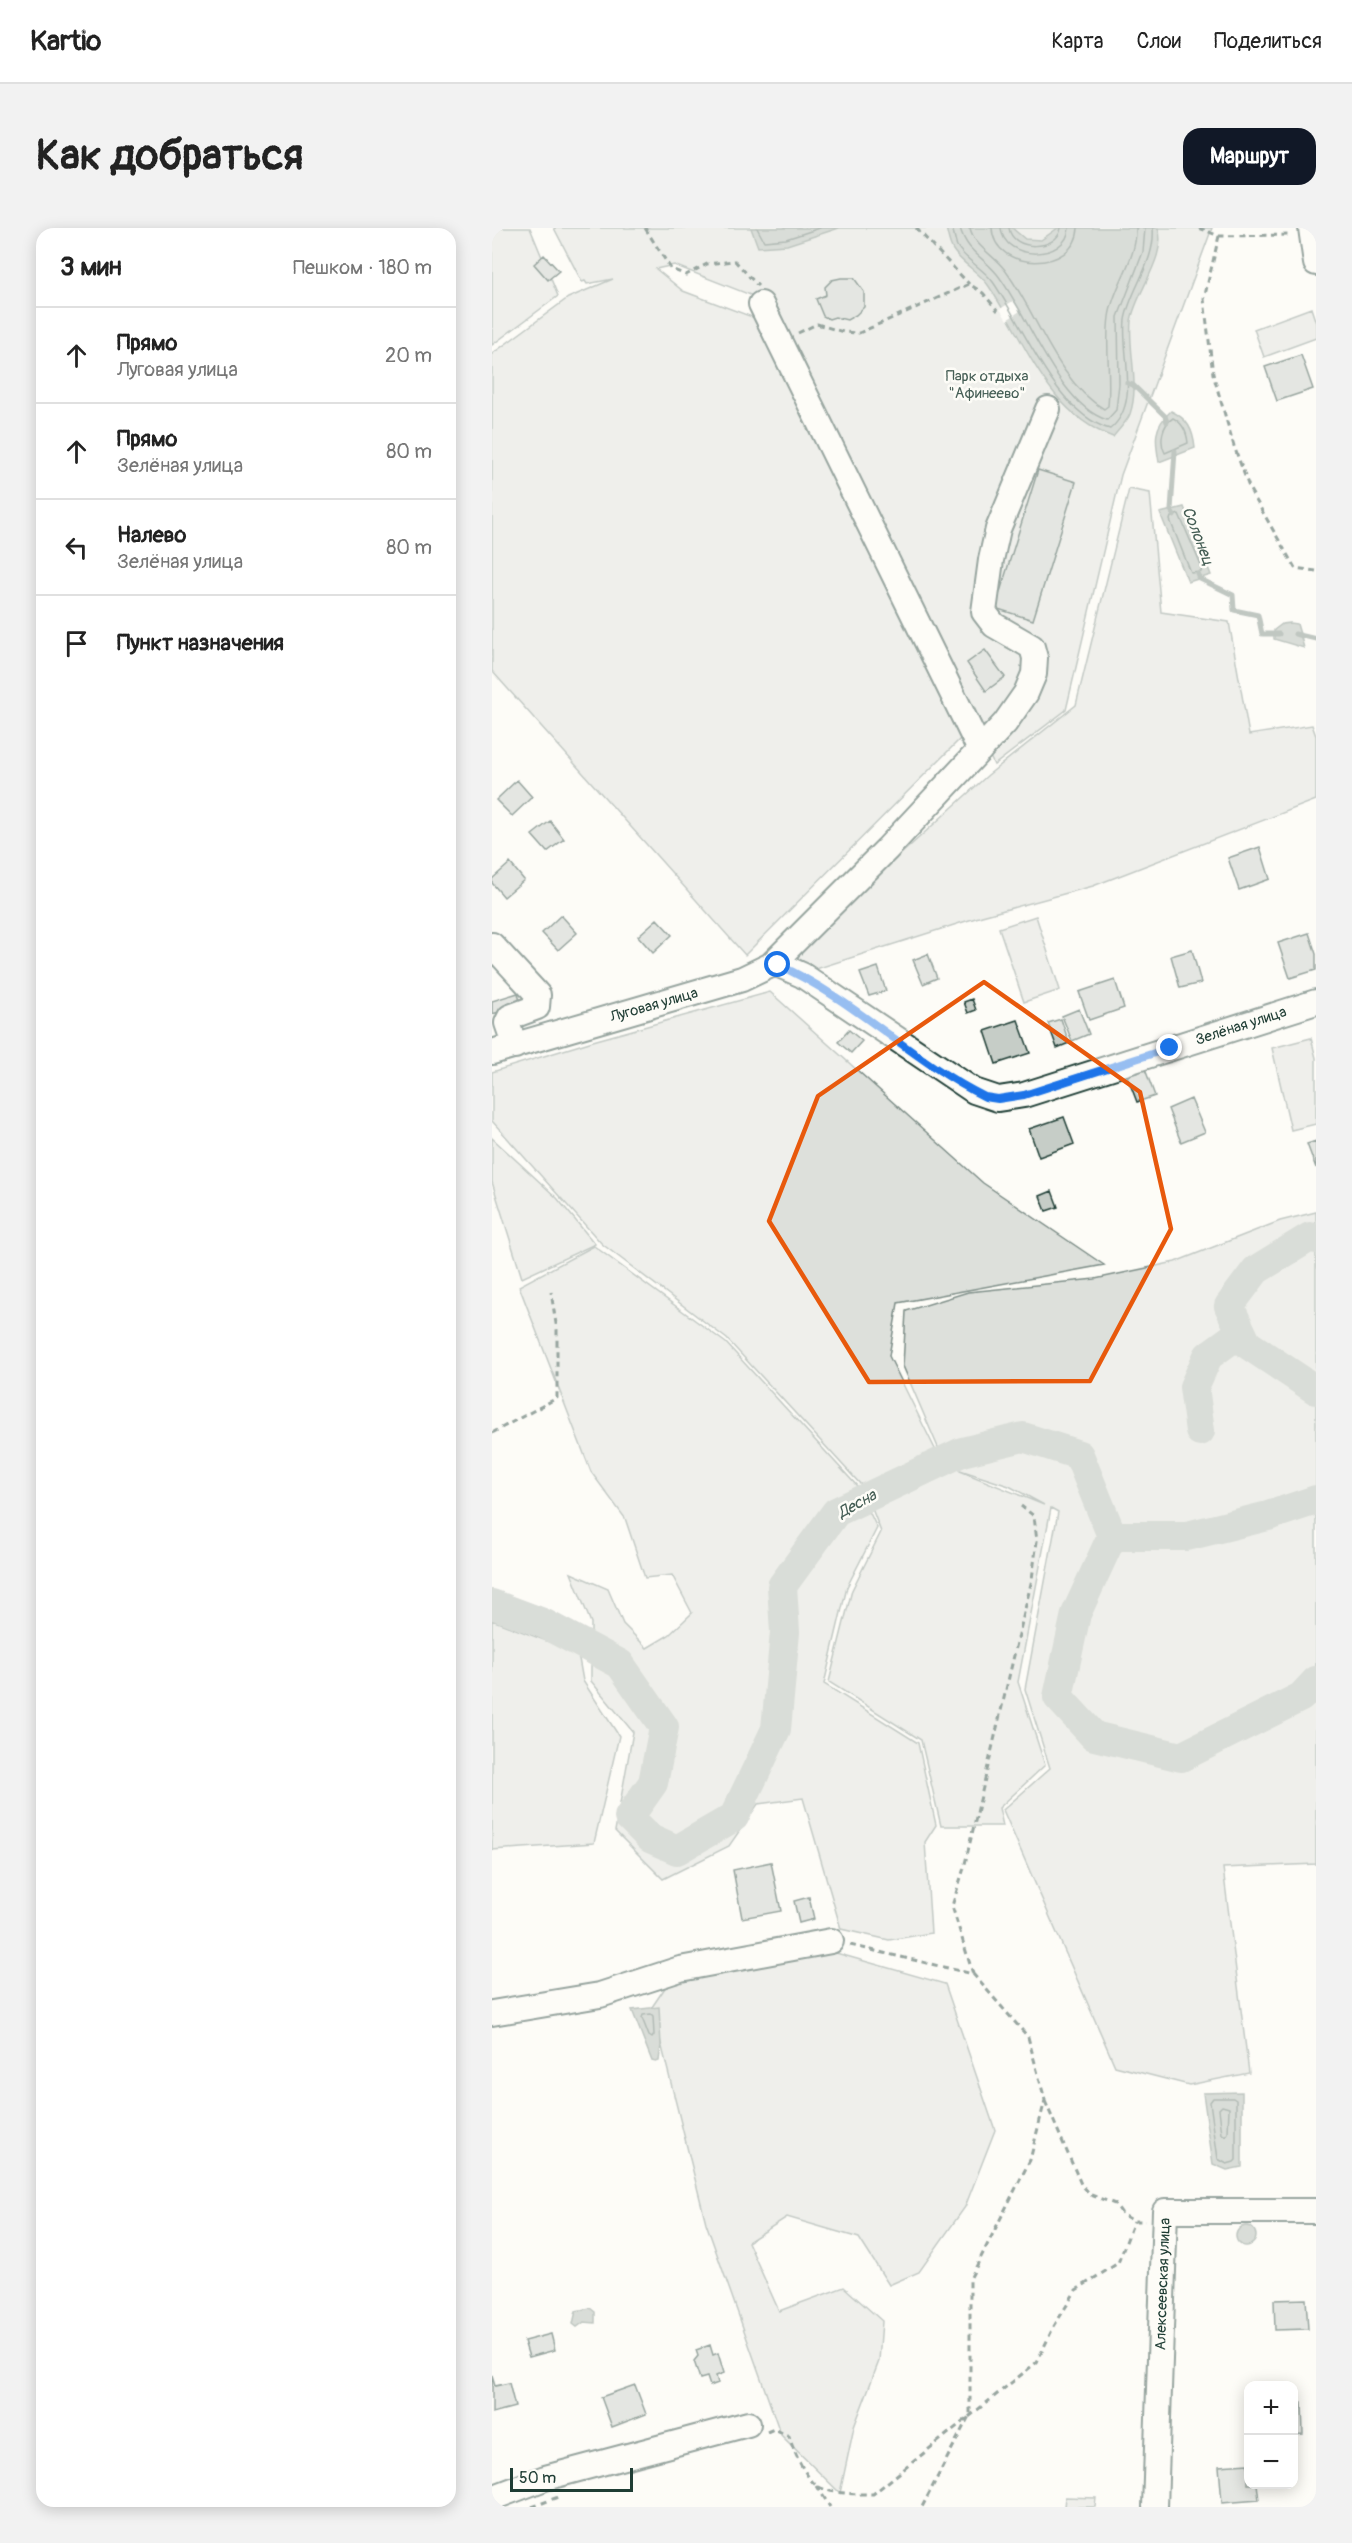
<!DOCTYPE html>
<html lang="ru">
<head>
<meta charset="utf-8">
<style>
  body { margin:0; font-family:Pangolin,sans-serif; background:#f2f2f2; color:#222 }
  .controls { position:absolute; right:18px; bottom:18px; display:grid; overflow:hidden; border-radius:12px; box-shadow:0 3px 15px #0003 }
  .controls button { width:54px; height:54px; display:grid; place-items:center; padding:0; border:0; border-bottom:2px solid #e0e0e0; background:#fff; color:#222; font:30px sans-serif }
  .scale { position:absolute; left:18px; bottom:15px; width:123px; box-sizing:border-box; padding-left:6px; border:3px solid #1f3d34; border-top:0; font-size:16px; line-height:21px; white-space:nowrap; color:#1f3d34; -webkit-text-stroke:4px #fdfcf7; paint-order:stroke }
  .stop { position:absolute; width:18px; height:18px; margin:-14px; border:4px solid #1a73e8; border-radius:50%; background:#fff }
  .stop.end { background:#1a73e8; border-color:#fff; box-shadow:0 2px 6px #0008 }
  .list { margin:0; padding:0; list-style:none }
  h2 { display:flex; justify-content:space-between; align-items:center; height:78px; margin:0; padding:0 24px; font-size:26px }
  h2 small { font-size:20px; font-weight:400; color:#767676 }
  .list li { display:grid; grid-template-columns:39px 1fr auto; gap:18px; align-items:center; box-sizing:border-box; height:96px; padding:0 24px; border-top:2px solid #e0e0e0 }
  .list b { display:block; font-size:22px; white-space:nowrap }
  .list p { margin:0; font-size:20px; white-space:nowrap; color:#767676 }
  .list em { font-size:20px; font-style:normal; color:#767676 }
  .icon { flex:none; width:33px; height:33px; fill:none; stroke:currentColor; stroke-width:2; stroke-linecap:round; stroke-linejoin:round }
  .map { position:relative; flex:none; width:824px; height:2279px; overflow:hidden; border-radius:18px }
  header { display:flex; align-items:center; gap:36px; box-sizing:border-box; height:84px; padding:0 30px; background:#fff; border-bottom:2px solid #e0e0e0 }
  header strong { font-size:28px }
  nav { display:flex; gap:33px; margin-inline-start:auto; font-size:21px }
  .intro { display:flex; align-items:center; justify-content:space-between; box-sizing:border-box; height:144px; padding:0 36px }
  h1 { margin:0; font-size:42px }
  .button { padding:15px 27px; border-radius:18px; background:#111827; color:#fff; font-size:21px; font-weight:700 }
  main { display:flex; gap:36px; padding:0 36px }
  aside { flex:1; background:#fff; border-radius:18px; box-shadow:0 3px 15px #0003 }
  .map>svg:first-child { display:block }
  .green { fill:#dde0db; stroke:#7e8e88; stroke-width:1.5; fill-rule:evenodd }
  .water { fill:#aeb8b1; stroke:#75877f; stroke-width:1.5 }
  .pier { fill:#fdfcf7 }
  .lines { fill:none; stroke-linecap:round; stroke-linejoin:round }
  .shore { stroke:#586e66; stroke-width:1.5 }
  .stream { stroke:#75877f; stroke-width:5 }
  .river { stroke:#aeb8b1; stroke-width:30 }
  .building { fill:#c6cdc7; stroke:#1f3d34; stroke-width:1.5 }
  .minor-casing { stroke:#1f3d34; stroke-width:28 }
  .path { stroke:#1f3d34; stroke-width:3; stroke-dasharray:6 4.5; stroke-linecap:butt }
  .minor { stroke:#fdfcf7; stroke-width:24 }
  .route { stroke:#1a73e8; stroke-width:8 }
  .marked { fill:none; stroke:#e8590c; stroke-width:4.5; stroke-linejoin:round }
  .labels { text-anchor:middle; dominant-baseline:central; stroke-width:5; stroke-linejoin:round; paint-order:stroke }
  .park-label { font-size:15px; fill:#455e55; stroke:#fdfcf7 }
  .street-label { font-size:15px; fill:#1f3d34; stroke:#fdfcf7 }
  .water-label { font-size:16px; font-style:italic; fill:#435c53; stroke:#fdfcf7 }
</style>
</head>
<body>
<header>
<strong>Kartio</strong>
<nav><a>Карта</a><a>Слои</a><a>Поделиться</a></nav>
</header>
<div class="intro"><h1>Как добраться</h1><a class="button">Маршрут</a></div>
<main>
<aside>
<h2>3 мин<small>Пешком · 180 m</small></h2>
<ul class="list">
<li><svg class="icon" aria-label="ahead" viewBox="0 0 24 24"><path d="M12 20V5M6 11l6-6 6 6"/></svg><div><b>Прямо</b><p>Луговая улица</p></div><em>20 m</em></li>
<li><svg class="icon" aria-label="ahead" viewBox="0 0 24 24"><path d="M12 20V5M6 11l6-6 6 6"/></svg><div><b>Прямо</b><p>Зелёная улица</p></div><em>80 m</em></li>
<li><svg class="icon" aria-label="left" viewBox="0 0 24 24"><path d="M17 20v-9H6M10 6l-5 5 5 5"/></svg><div><b>Налево</b><p>Зелёная улица</p></div><em>80 m</em></li>
<li><svg class="icon" aria-label="arrive" viewBox="0 0 24 24"><path d="M6 21V4h12l-3 4 3 4H6"/></svg><div><b>Пункт назначения</b></div></li>
</ul>
</aside>
<div class="map">
<svg width="824" height="2279" viewBox="0 0 824 2279">
  <rect width="100%" height="100%" fill="#fdfcf7"/>
  <filter id="ink" filterUnits="userSpaceOnUse"><feTurbulence type="fractalNoise" baseFrequency=".0167" numOctaves="2"/><feDisplacementMap in="SourceGraphic" scale="12" xChannelSelector="R" yChannelSelector="G"/><feConvolveMatrix kernelMatrix="1 2 1 2 8 2 1 2 1" color-interpolation-filters="sRGB"/></filter>
  <g filter="url(#ink)">
    <path class="green" d="M0,0h38l28,68 -66,49z
      M62,0h658l-91,247 -55,235 -72,55 -218,-460 -102,-40 -18,4 27,22 72,27 206,420 -216,217 -253,-284v-317l76,-56 45,-19 -26,5 -2,-3 -3,1z
      M819,80l5,15v15l-52,19 -10,-28z
      M637,261l21,4 11,119 68,10 20,113 63,-10 4,11v64l-223,86 -111,30 -166,53 -25,-15 197,-179 88,-70z
      M544,688l24,74 -36,12 -25,-74z
      M278,764l213,191 121,82 -206,38 -9,53 49,99 -75,32 -136,-148 -125,-95 -110,-123v-49l101,-31z
      M819,810l5,20v66l-25,6 -19,-82z
      M0,910l65,60 38,46 -73,34 -30,-96z
      M824,984v652l-93,4 26,205 -60,12 -74,-19 -112,-256 47,-42 -25,-79 33,-177 -7,-4 -33,174 27,83 -46,43 4,18h-62l-20,-86 -92,-58 23,-92 29,-58 -10,-26 78,-39 -9,-15 -37,-86 3,-55 62,-19 127,-13 80,-17 105,-41zM468,1242l49,16 35,19 -84,-34z
      M102,1018l132,97 131,143 20,42 -30,59 -23,97 94,59 18,82 -11,17 6,91 -42,7 -48,-11 -38,-131 -45,6 -29,42 -66,33 -48,-48 18,-99 -42,-51v-58l-20,-50 37,16 15,35 24,24 22,-13 23,-22 -20,-38 -27,3 -20,-60 -34,-46 -72,-186z
      M0,1392l86,33 5,28 36,55 -25,107 -102,7z
      M344,1725l109,31 50,146 -30,77 -46,65 -30,13 -30,-47 -72,-21 -39,25 31,69 65,-24 38,34 -3,40 -25,66 -14,66 -59,-58 -75,-212 -54,-216 19,-28z
      M573,2269l31,1 -1,9h-31z"/>
    <path class="water" d="M259,0h88l-52,17 -29,2z
      M454,0h66l13,11 16,1 17,-12h100c10,27 -23,66 -27,93 -3,30 9,64 -1,93 -3,8 -12,16 -17,23 -67,-24 -88,-98 -125,-152 -9,-13 -26,-21 -35,-35 -4,-6 -5,-15 -7,-22z
      M679,183c17,8 22,19 24,37l-36,14c-4,-22 -6,-35 12,-51z
      M692,279l27,68 -23,7 -28,-69z
      M798,395l7,1 7,24 -30,-9v-9l8,-6z
      M167,1779l2,38 -2,16 -3,1 -4,-1 -20,-51z
      M750,1864v75l-15,3 -14,-6 -10,-71z
      M744 2008a10 10 0 1 1 20 0a10 10 0 1 1-20 0Z
      M98,2080l5,4v11l-11,-1 -7,5 -4,-3 3,-13z"/>
    <path class="pier" d="M521,73l7,10 -13,9 -7,-11z"/>
    <g class="lines">
      <path class="shore" d="M265,0l7,13 22,-2 34,-11
        M460,0c2,5 3,13 5,18 8,14 26,22 36,36 31,44 62,131 117,147 31,-25 11,-75 15,-109 5,-31 31,-58 28,-92
        M468,0c7,24 22,28 37,46 31,39 61,131 110,146l9,-10 3,-26 -1,-67 25,-65 2,-24
        M478,0c4,18 24,27 35,42 32,43 52,112 99,139l4,-3c3,-30 -3,-60 1,-89 4,-31 28,-56 27,-89
        M500,0c2,45 84,45 86,0
        M509,0c3,34 66,33 68,0
        M517,0c3,24 49,23 52,0
        M681,190c10,5 14,15 15,25l-23,10c-6,-11 -3,-28 8,-35z
        M687,286l23,54 -1,4 -10,1 -21,-53 1,-3z
        M159,1786l2,2 1,19 -2,3 -3,-2 -7,-18 1,-3z
        M721,1870h20l3,2v60l-2,2 -7,2 -9,-5 -8,-57z
        M730,1878l7,2 -1,25 -2,3 -4,-2 -3,-25z"/>
      <path class="stream" d="M635,155l6,2 32,31 2,6
        M682,288l-3,-6 4,-59
        M706,346l2,5 33,16 1,15 24,5 4,19h17
        M803,406l21,5"/>
      <path class="river" d="M824,1011l-6,-2 -54,33 -27,36 18,38 69,46
        M708,1203l-6,-44 14,-31 33,-24
        M620,1308h75l81,-20 48,-16
        M0,1376l51,19 77,41 44,63 -11,56 -24,34 21,21 27,12 57,-33 42,-88 9,-97 -3,-46 54,-74 126,-60 61,-15 56,18 33,81 -36,78 -18,83 36,39 87,21 120,-60 15,-16"/>
    </g>
    <path class="building" d="M52,27l15,16 -11,9 -14,-16z
      M349,50h13l10,14v15l-8,8 -9,5 -12,-3 -6,2 -6,-3 -7,-17 10,-4 -1,-8 7,-7z
      M809,127l12,34 -36,12 -12,-34z
      M546,242l38,12 -43,138 -38,-12z
      M493,422l20,27 -19,14 -19,-28z
      M25,552l15,17 -20,19 -16,-16z
      M58,593l14,18 -17,13 -15,-17z
      M768,619l10,32 -31,11 -11,-32z
      M18,635l14,17 -20,17 -12,-14v-4z
      M69,687l16,18 -19,17 -16,-17z
      M165,691l15,16 -19,18 -15,-17z
      M817,705l7,21v16l-26,8 -12,-35z
      M700,722l9,33 -21,5 -9,-32z
      M436,726l9,24 -14,6 -10,-24z
      M386,739l8,24 -17,5 -9,-23z
      M623,752l9,28 -35,12 -10,-28z
      M26,765l3,13 -29,8v-13z
      M480,771l4,11 -8,3 -4,-11z
      M587,781l10,25 -17,7 -10,-25z
      M569,791l8,24 -12,5 -9,-25z
      M526,792l12,33 -34,11 -11,-33z
      M357,802l13,11 -11,12 -13,-11z
      M653,841l10,27 -18,6 -10,-26z
      M699,871l14,33 -24,10 -13,-33z
      M572,889l10,27 -35,13 -10,-28z
      M824,913v27l-9,-24z
      M560,963l6,16 -12,4 -6,-15z
      M279,1634l10,49 -39,7 -9,-48z
      M317,1669l5,22 -15,4 -5,-22z
      M814,2071l2,30 -33,1 -1,-30z
      M59,2106l4,16 -26,7 -5,-16z
      M218,2117l3,10 5,-2 6,20 -8,3 2,7 -8,3 -3,-9 -7,2 -6,-18 4,-5 -2,-6z
      M0,2148l3,10 14,-3 6,24 -23,6z
      M143,2157l11,29 -34,13 -11,-30z
      M802,2174h8l1,32 -9,1z
      M756,2236v20h9l2,16 -37,3 -3,-37z"/>
    <g class="lines">
      <g class="minor-casing">
        <path id="minor" d="M819,0l5,35
          M269,76l219,446
          M0,717l46,50 -1,12 -27,10 -3,6 8,23
          M279,737l116,-116 118,-126 21,-30 8,-19 1,-16 -3,-11 -38,-22 -10,-13 7,-52 7,-31 50,-120
          M0,824l250,-73 29,-14h8l23,10 172,116 24,8 26,-4 292,-93
          M0,1785l108,-18 80,-26 151,-28
          M0,2270l53,-20 203,-54
          M663,2279l10,-296h151"/>
      </g>
      <path class="path" d="M153,0l26,41 15,6 21,-11 28,-3 23,25
        M424,0l53,56
        M707,0l20,8 72,-1
        M727,8l-15,63 9,75 21,72 16,44 45,78 21,3
        M306,105l19,-9 26,8 16,1 110,-49 14,9 15,18
        M0,1205l65,-35v-68l-6,-38
        M358,1717l123,29 55,63 17,63 -15,60 -60,119v135l-48,93
        M481,1746l-21,-68 12,-38 68,-289 5,-38 -3,-25 -13,-10
        M553,1873l36,83 10,11 24,9 8,11 11,6h11
        M275,2204l7,-3 15,7c4,14 16,41 28,50 12,8 41,8 56,8l164,-132 16,-34 23,-38 42,-27 16,-42
        M325,2258l13,21
        M40,2279l26,-10"/>
      <use href="#minor" class="minor"/>
    </g>
  </g>
  <g class="lines" filter="url(#ink)">
    <path class="route" d="M286,737c75,33 134,96 207,132l13,2 26,-4 146,-47"/>
  </g>
  <path d="M0 0H824V2279H0ZM492,754l156,110 31,137 -81,152 -221,1 -100,-161 49,-125z" fill="#fdfcf7" fill-opacity=".55" fill-rule="evenodd"/>
  <path class="marked" d="M492,754l156,110 31,137 -81,152 -221,1 -100,-161 49,-125z"/>
  <g class="labels">
    <g class="park-label">
      <text x="495" y="148">Парк отдыха<tspan x="495" dy="17">"Афинеево"</tspan></text>
    </g>
    <g class="street-label">
      <text transform="translate(162 777) rotate(-16)">Луговая улица</text>
      <text transform="translate(749 798) rotate(-18)">Зелёная улица</text>
      <text transform="translate(671 2056) rotate(-88)">Алексеевская улица</text>
    </g>
    <g class="water-label">
      <text transform="translate(706 308) rotate(69)">Солонец</text>
      <text transform="translate(365 1276) rotate(-29)">Десна</text>
    </g>
  </g>
</svg>
<div class="controls">
<button>+</button>
<button>−</button>
</div>
<div class="scale">50 m</div>
<div class="stop" style="left:286px;top:737px"></div>
<div class="stop end" style="left:678px;top:820px"></div>
</div>
</main>
</body>
</html>
